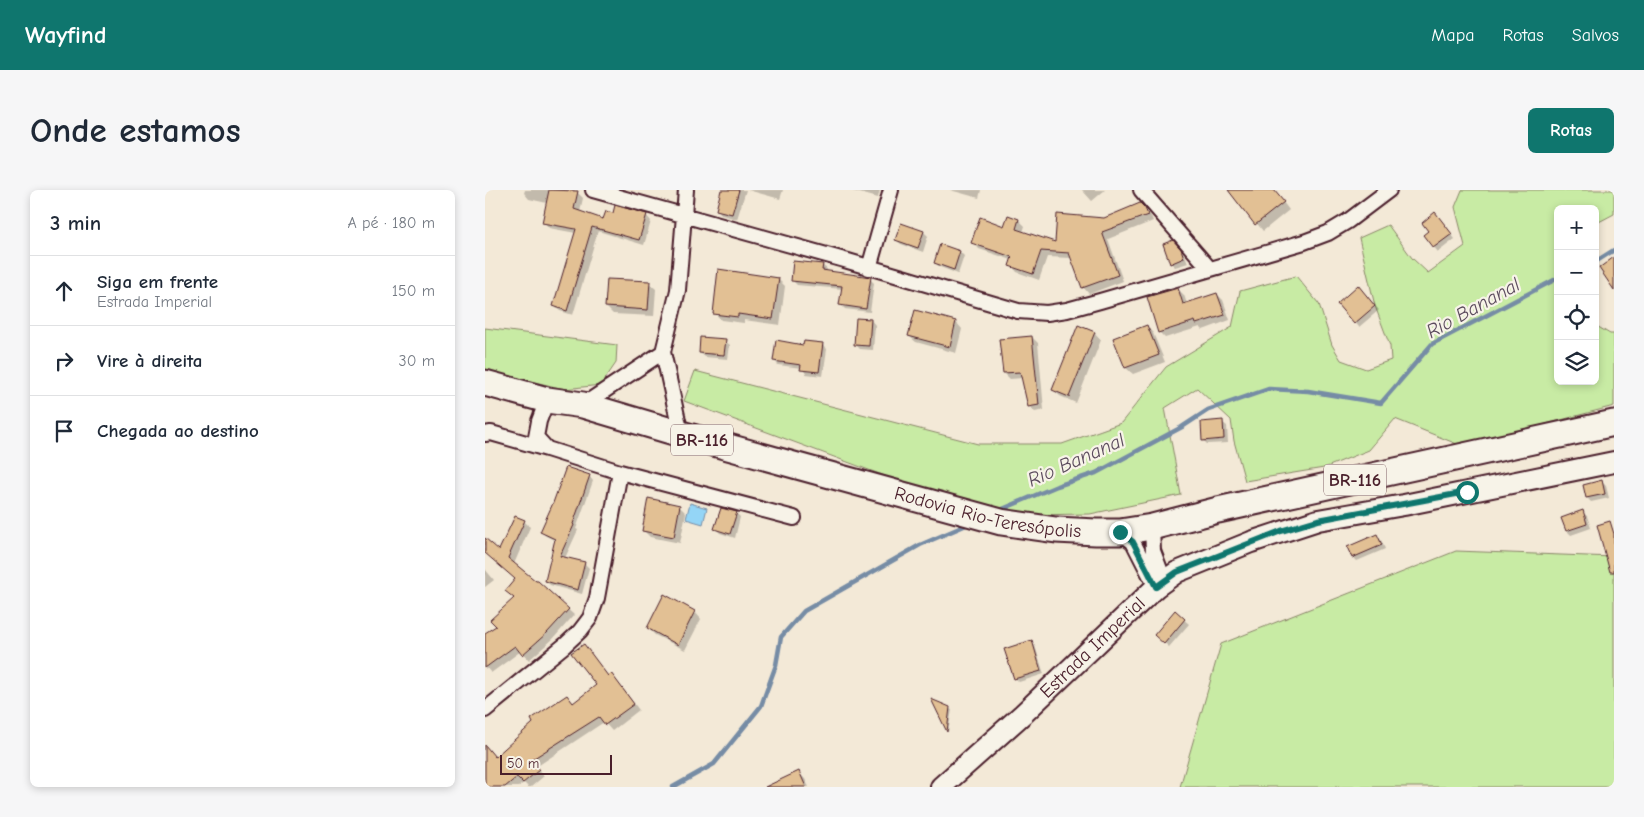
<!DOCTYPE html>
<html lang="pt">
<head>
<meta charset="utf-8">
<style>
  body { margin:0; font-family:"Comic Neue",sans-serif; background:#f6f6f7; color:#1f2937 }
  .controls { position:absolute; right:15px; top:15px; display:grid; overflow:hidden; border-radius:8px; box-shadow:0 2px 8px #0003 }
  .controls button { width:45px; height:45px; display:grid; place-items:center; padding:0; border:0; border-bottom:1px solid #e0e1e3; background:#fff; color:#1f2937; font:25px sans-serif }
  .scale { position:absolute; left:15px; bottom:12px; width:112px; box-sizing:border-box; padding-left:5px; border:2px solid #4a1f2b; border-top:0; font-size:14px; line-height:18px; white-space:nowrap; color:#4a1f2b; -webkit-text-stroke:4px #f7f3e8; paint-order:stroke }
  .stop { position:absolute; width:15px; height:15px; margin:-11px; border:4px solid #0f766e; border-radius:50%; background:#fff }
  .stop.end { background:#0f766e; border-color:#fff; box-shadow:0 1px 5px #0008 }
  .list { margin:0; padding:0; list-style:none }
  h2 { display:flex; justify-content:space-between; align-items:center; height:65px; margin:0; padding:0 20px; font-size:21px }
  h2 small { font-size:16px; font-weight:400; color:#747a83 }
  .list li { display:grid; grid-template-columns:32px 1fr auto; gap:15px; align-items:center; box-sizing:border-box; height:70px; padding:0 20px; border-top:1px solid #e0e1e3 }
  .list b { display:block; font-size:19px; white-space:nowrap }
  .list p { margin:0; font-size:16px; white-space:nowrap; color:#747a83 }
  .list em { font-size:16px; font-style:normal; color:#747a83 }
  .icon { flex:none; width:28px; height:28px; fill:none; stroke:currentColor; stroke-width:2; stroke-linecap:round; stroke-linejoin:round }
  .map { position:relative; flex:none; width:1129px; height:597px; overflow:hidden; border-radius:8px }
  header { display:flex; align-items:center; gap:30px; box-sizing:border-box; height:70px; padding:0 25px; background:#0f766e; color:#fff }
  header strong { font-size:24px }
  nav { display:flex; gap:28px; margin-inline-start:auto; font-size:18px }
  .intro { display:flex; align-items:center; justify-content:space-between; box-sizing:border-box; height:120px; padding:0 30px }
  h1 { margin:0; font-size:35px }
  .button { padding:12px 22px; border-radius:8px; background:#0f766e; color:#fff; font-size:18px; font-weight:700 }
  main { display:flex; gap:30px; padding:0 30px }
  aside { flex:1; background:#fff; border-radius:8px; box-shadow:0 2px 8px #0003 }
  .map>svg:first-child { display:block }
  .green { fill:#c8eba4; stroke:#898568 }
  .water { fill:#94d5f6; stroke:#768ca5 }
  .shadow { fill:#0003 }
  .lines { fill:none; stroke-linecap:round; stroke-linejoin:round }
  .stream { stroke:#768ca5; stroke-width:4.5 }
  .building { fill:#e2c094; stroke:#4a1f2b }
  .street-casing { stroke:#4a1f2b; stroke-width:18 }
  .secondary-casing { stroke:#4a1f2b; stroke-width:24 }
  .highway-casing { stroke:#4a1f2b; stroke-width:29 }
  .street { stroke:#f7f3e8; stroke-width:14 }
  .secondary { stroke:#f7f3e8; stroke-width:20 }
  .highway { stroke:#f7f3e8; stroke-width:25 }
  .route { stroke:#0f766e; stroke-width:6 }
  .labels { text-anchor:middle; dominant-baseline:central; stroke-width:4.5; stroke-linejoin:round; paint-order:stroke }
  .shield { fill:#f7f3e8; stroke:#7e5f64; stroke-width:1 }
  .shield-label { font-size:18px; font-weight:bold; fill:#4a1f2b }
  .street-label { font-size:19px; fill:#4a1f2b; stroke:#f7f3e8 }
  .water-label { font-size:20px; font-style:italic; fill:#5c4c5e; stroke:#f7f3e8 }
</style>
</head>
<body>
<header>
<strong>Wayfind</strong>
<nav><a>Mapa</a><a>Rotas</a><a>Salvos</a></nav>
</header>
<div class="intro"><h1>Onde estamos</h1><a class="button">Rotas</a></div>
<main>
<aside>
<h2>3 min<small>A pé · 180 m</small></h2>
<ul class="list">
<li><svg class="icon" aria-label="ahead" viewBox="0 0 24 24"><path d="M12 20V5M6 11l6-6 6 6"/></svg><div><b>Siga em frente</b><p>Estrada Imperial</p></div><em>150 m</em></li>
<li><svg class="icon" aria-label="right" viewBox="0 0 24 24"><path d="M7 20v-9h11M14 6l5 5-5 5"/></svg><div><b>Vire à direita</b></div><em>30 m</em></li>
<li><svg class="icon" aria-label="arrive" viewBox="0 0 24 24"><path d="M6 21V4h12l-3 4 3 4H6"/></svg><div><b>Chegada ao destino</b></div></li>
</ul>
</aside>
<div class="map">
<svg width="1129" height="597" viewBox="0 0 1129 597">
  <rect width="100%" height="100%" fill="#f3e9d7"/>
  <filter id="ink" filterUnits="userSpaceOnUse"><feTurbulence type="fractalNoise" baseFrequency=".02" numOctaves="2"/><feDisplacementMap in="SourceGraphic" scale="10" xChannelSelector="R" yChannelSelector="G"/><feConvolveMatrix kernelMatrix="1 2 1 2 8 2 1 2 1" color-interpolation-filters="sRGB"/></filter>
  <g filter="url(#ink)">
    <path class="green" d="M977,0h152v24l-19,10v-15h-37v172h37v-56l15,9h4v72l-152,40 -67,-27 -26,31 -45,18 -79,13 -11,-40 -3,-21 -34,-32 -32,20 16,87 -91,19 -63,1 -134,-36 -209,-78 11,-30 283,73h84l59,-21 45,-56 66,-40 8,-36 56,-15 23,28 13,41 9,15 25,9 25,-9 -1,-14 -15,-40 -16,-68 29,-13 24,33 16,15 37,-27 -10,-39z
      M0,138l132,17 -1,18 -15,22 -37,4 -79,-19z
      M971,361l158,6v230h-434l41,-143z"/>
    <path class="water" d="M205,313l17,5 -4,16 -17,-5z"/>
    <path class="shadow" d="M40,0h40l12,2 6,6 -3,14 24,9 10,-7 32,1 5,6 -7,24 -46,-14 -25,84 -13,-4 -6,-5 22,-73 -27,-5 -5,-6 3,-19 -18,-4 -5,-6z
      M238,0h23l-9,29 -15,-4 -5,-6z
      M263,0h35l-3,9z
      M364,0h31l-2,8z
      M465,0h31l-2,8z
      M597,0h23l-13,11z
      M745,0h44l15,20 -26,21z
      M655,14l11,12 2,5 -45,18 15,42 -34,13 -6,-7 -11,-29 -25,-1 -8,23 -22,-8 -6,-7 1,-5 -33,-11 -6,-7 46,-22 6,6 -2,6 33,12 48,-25z
      M954,28l16,21 -17,13 -14,-17z
      M417,34l22,8 4,4 -5,16 -22,-8 -5,-4z
      M692,56l8,9 3,8 -13,4 -4,-4z
      M475,62l4,4 -6,18 -18,-7 -5,-4z
      M337,75l5,4 -1,3 44,7 4,4 -4,29 -25,-3 -5,-5 3,-15 -46,-4 -5,-5z
      M293,89l7,7 -5,39 -36,-5v3l-23,-3 -6,-7z
      M164,93l7,6 -2,27 -41,-2 -7,-7z
      M693,99l6,6 3,9 30,-10 6,6 7,20 -27,10 -3,-3 -35,11 -6,-6z
      M877,101l17,19 -20,17 -20,-23z
      M386,130l4,5 -2,25 -13,-1 -5,-5z
      M471,132l6,7 -6,24 -40,-11 -7,-6z
      M593,137l17,6 6,7 -25,63 -16,-7 -7,-6z
      M662,137l6,6 12,29 -32,12 -7,-6 -11,-29z
      M547,147l6,6 6,67 -9,2 -6,-6 -6,-28 -13,1 -6,-6z
      M240,151l5,4 -2,14 -23,-2 -5,-4z
      M337,154l5,5 -4,27 -17,-2 -4,-6 -24,-3 -4,-5 30,-14z
      M737,232l5,4 1,17 -21,1 -4,-4z
      M104,286l4,5 -17,48 2,1 -13,28 20,6 4,4 -7,26 -32,-9 -4,-4 10,-40 -10,-5 -5,-5z
      M1117,292l4,4 3,12 -18,4 -4,-4z
      M194,316l7,7 -6,30 -30,-6 -7,-7z
      M1097,322l5,4 4,12 -20,7 -4,-4z
      M251,323l4,4 -5,21 -15,-5 -4,-4z
      M39,331l6,6 -16,37 21,18 1,-2 38,35 -21,24 -24,21 -8,-9 -30,22 -6,-7v-31l13,-9 17,-27 1,-20 -31,-27v-12l15,12z
      M892,346l4,4 4,9 -28,12 -4,-4z
      M0,379l9,11 -9,7z
      M210,422l6,7 -16,31 -30,-15 -7,-7z
      M690,422l14,12 -20,23 -13,-12z
      M546,452l4,4 9,28 -25,8 -4,-4z
      M99,456l25,31 2,-2 6,6 22,29 -27,21 -8,-9 -68,45 8,9 -13,11h-3l-4,-4 -6,4h-31l-2,-2v-39l10,12 72,-61 7,6 23,-17z
      M449,512l18,8 -4,22v-1z
      M314,583l6,6 4,8h-41z"/>
    <g class="lines">
      <path class="stream" d="M1110,72l19,-12
        M513,321l59,-25 39,-13 86,-46 26,-17 61,-21 39,2 73,12 51,-59 126,-66
        M188,597l41,-23 47,-58 15,-41 5,-28 23,-26 116,-66 51,-22"/>
    </g>
    <path class="building" d="M64,0l29,1 -4,18 29,10 3,-8 7,2 2,-8 32,9 -8,26 -47,-13 -25,84 -14,-5 23,-77 -34,-6z
      M236,0h18l-7,24 -16,-4z
      M743,0h46l10,12 -29,23z
      M655,13l5,5 3,7 -46,17 16,43 -36,13 -13,-35 -28,-2 -8,23 -24,-8 3,-9 -41,-14 9,-26 24,9 4,-11 11,4 -3,10 39,13 2,-28 47,4z
      M950,22l17,22 -19,14 -10,-13 5,-4 -6,-8z
      M416,33l23,8 -6,17 -23,-8z
      M688,50l8,9 3,9 -14,6 -7,-20z
      M455,54l20,7 -6,19 -20,-7z
      M1129,67v33l-15,-22z
      M308,71l30,3 -1,6 49,7 -5,32 -27,-4 3,-19 -51,-5z
      M233,79l61,9 -6,41 -35,-5v3l-25,-3z
      M122,89l43,2 -2,29 -43,-3z
      M873,95l17,21 -21,18 -17,-20z
      M693,98l5,16 34,-11 8,22 -29,9 -1,-3 -37,12 -11,-36z
      M430,120l41,11 -6,26 -42,-11z
      M371,128l15,1 -2,27 -15,-1z
      M593,135l17,7 -26,65 -17,-7z
      M662,135l12,30 -34,13 -12,-30z
      M547,146l7,69 -11,2 -8,-35 -17,1 -4,-34z
      M215,147l26,2 -2,16 -25,-2z
      M291,150l27,5 1,-4 19,2 -4,29 -19,-2 1,-5 -28,-4z
      M738,230l1,19 -22,2 -1,-19z
      M81,277l24,8 -17,49 1,1 -14,31 25,6 -7,28 -33,-9 10,-42 -15,-7 13,-29z
      M1117,290l3,14 -19,4 -3,-13z
      M163,308l32,7 -6,32 -32,-6z
      M236,318l16,4 -7,22 -16,-5z
      M1098,320l4,14 -21,7 -5,-13z
      M30,326l10,4 -17,38 28,23h2l31,28 -22,24 -25,22 -7,-9 -30,22v-35l11,-7 -6,-6 24,-22 -9,-7 10,-12 -30,-26v-15l14,12z
      M1125,331l4,13v38h-4l-13,-47z
      M892,344l5,11 -30,13 -5,-11z
      M179,404l31,17 -17,34 -31,-17z
      M690,420l10,9 -21,25 -10,-9z
      M547,450l9,31 -27,8 -10,-30z
      M99,454l24,32 3,-3 23,31 -29,21 -6,-8 -68,43 8,10 -16,13 -6,-6 -12,10h-20v-42l10,12 38,-34 -2,-4 36,-24 6,8 23,-18 -25,-32z
      M446,509l19,8 -3,25z
      M314,581l7,16h-41z"/>
    <g class="lines">
      <g class="street-casing">
        <path id="street" d="M108,0l255,71 170,50 29,2 20,-3 33,-9 204,-59 24,-9 20,-12 41,-31
          M656,0l68,78
          M384,78l22,-78
          M62,210l-8,21 -3,16 11,12
          M98,215l80,-53
          M0,244l6,-1 56,16 73,23 174,46
          M196,244l-18,-82 15,-62 8,-100
          M667,337l1,24 11,29
          M635,342l13,10 23,45
          M0,520l80,-65 15,-14 10,-13 7,-20 23,-126"/>
      </g>
      <g class="secondary-casing">
        <g id="secondary">
          <path id="s1" d="M456,597l82,-73 133,-127 21,-15 74,-30 67,-22 86,-15 210,-43"/>
        </g>
      </g>
      <g class="highway-casing">
        <g id="highway">
          <path id="s2" d="M0,193l62,17 36,5 98,29 320,88 55,8 40,2h24l32,-5 66,-17 396,-87"/>
        </g>
      </g>
      <use href="#street" class="street"/>
      <use href="#secondary" class="secondary"/>
      <use href="#highway" class="highway"/>
    </g>
  </g>
  <g class="lines" filter="url(#ink)">
    <path class="route" d="M635,342l13,10 23,45 21,-15 104,-41 37,-11 149,-28"/>
  </g>
  <g class="labels">
    <g class="shield">
      <rect x="186" y="234.5" width="62" height="31" rx="4"/>
      <rect x="839" y="274.5" width="62" height="31" rx="4"/>
    </g>
    <g class="shield-label">
      <text x="217" y="250">BR-116</text>
      <text x="870" y="290">BR-116</text>
    </g>
    <g class="street-label">
      <text stroke="none"><textPath href="#s2" startOffset="520">Rodovia Rio-Teresópolis</textPath></text>
      <text stroke="none"><textPath href="#s1" startOffset="206">Estrada Imperial</textPath></text>
    </g>
    <g class="water-label">
      <text transform="translate(988 118) rotate(-29)">Rio Bananal</text>
      <text transform="translate(591 270) rotate(-24)">Rio Bananal</text>
    </g>
  </g>
</svg>
<div class="controls">
<button>+</button>
<button>−</button>
<button><svg class="icon" aria-label="locate" viewBox="0 0 24 24"><circle cx="12" cy="12" r="6"/><path d="M12 2v4M12 18v4M2 12h4M18 12h4"/></svg></button>
<button><svg class="icon" aria-label="layers" viewBox="0 0 24 24"><path d="M12 4l9 5-9 5-9-5zM3 14l9 5 9-5"/></svg></button>
</div>
<div class="scale">50 m</div>
<div class="stop" style="left:982px;top:302px"></div>
<div class="stop end" style="left:635px;top:342px"></div>
</div>
</main>
</body>
</html>
